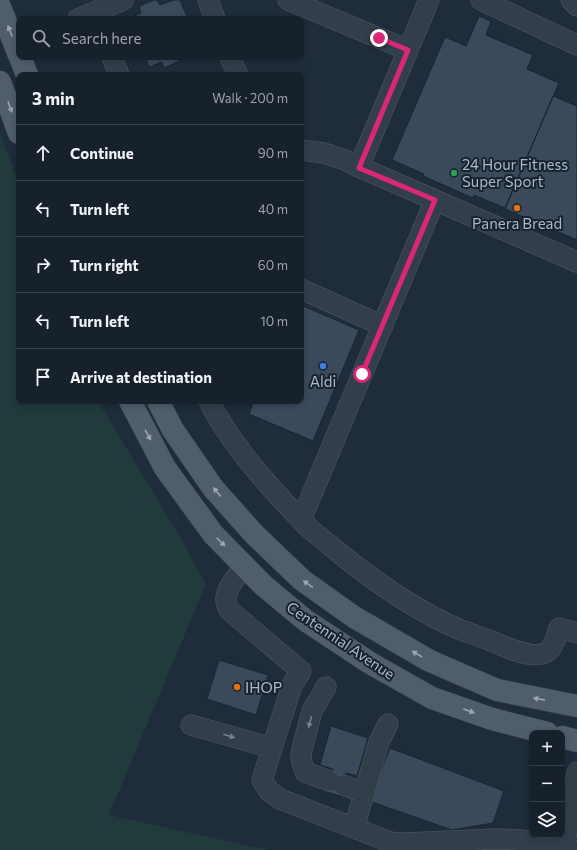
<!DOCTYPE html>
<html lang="en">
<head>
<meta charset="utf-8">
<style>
  body { margin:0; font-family:Commissioner,sans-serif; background:#202934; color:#f1f3f6 }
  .controls { position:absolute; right:12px; bottom:12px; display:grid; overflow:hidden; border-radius:8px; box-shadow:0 2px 6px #0003 }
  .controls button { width:36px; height:36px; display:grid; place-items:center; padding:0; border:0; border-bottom:1px solid #363e48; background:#17212c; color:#f1f3f6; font:20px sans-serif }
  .stop { position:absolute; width:12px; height:12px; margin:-9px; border:3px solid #db2777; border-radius:50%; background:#fff }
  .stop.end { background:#db2777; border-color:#fff; box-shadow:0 1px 4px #0008 }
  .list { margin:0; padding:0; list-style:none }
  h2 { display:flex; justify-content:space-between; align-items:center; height:52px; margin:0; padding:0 16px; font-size:17px }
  h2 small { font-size:13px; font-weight:400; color:#9ea3a9 }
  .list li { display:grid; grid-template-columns:26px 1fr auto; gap:12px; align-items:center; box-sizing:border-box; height:56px; padding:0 16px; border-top:1px solid #363e48 }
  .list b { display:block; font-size:15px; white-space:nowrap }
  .list em { font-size:13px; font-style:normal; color:#9ea3a9 }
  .icon { flex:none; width:22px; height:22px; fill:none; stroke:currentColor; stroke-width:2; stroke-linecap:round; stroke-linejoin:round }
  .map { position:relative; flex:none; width:577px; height:850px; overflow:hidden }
  .search { position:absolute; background:#17212c; box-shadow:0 2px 6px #0003; left:16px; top:16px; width:288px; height:44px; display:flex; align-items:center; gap:10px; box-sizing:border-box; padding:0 14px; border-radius:8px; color:#9ea3a9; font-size:15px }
  .panel { position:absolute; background:#17212c; box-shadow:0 2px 6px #0003; left:16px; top:72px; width:288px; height:332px; border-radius:8px }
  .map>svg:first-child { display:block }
  .green { fill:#213a3c }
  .building { fill:#3a4a5b; stroke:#1a2532 }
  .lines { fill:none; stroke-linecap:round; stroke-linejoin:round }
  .minor-casing { stroke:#505b69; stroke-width:21 }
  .major-casing { stroke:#3c4755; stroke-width:23 }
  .minor { stroke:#333e4b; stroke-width:20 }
  .major { stroke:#505d6c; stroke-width:22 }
  .oneway { fill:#9aa6b6 }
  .oneway2 { fill:#768190 }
  .route { stroke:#db2777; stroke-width:5 }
  .leisure-dot { fill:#2e9e5b; stroke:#182330; stroke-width:1.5 }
  .food-dot { fill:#e8710a; stroke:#182330; stroke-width:1.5 }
  .shop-dot { fill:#3f7fe0; stroke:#182330; stroke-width:1.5 }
  .labels { text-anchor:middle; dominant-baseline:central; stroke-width:4; stroke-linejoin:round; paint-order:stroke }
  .poi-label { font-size:15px; fill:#adb8c8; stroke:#182330; text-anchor:start }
  .street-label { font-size:15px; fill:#adb8c8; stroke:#182330 }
</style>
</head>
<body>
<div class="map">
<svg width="577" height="850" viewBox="0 0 577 850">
  <rect width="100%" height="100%" fill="#1f2c3b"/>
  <path class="green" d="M0,133l19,51v217h80l3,7 76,125 28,51 -97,231 160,35h-269z"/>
  <path class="building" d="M154,0h3l3,5 14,-5h6l8,19h-60l13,-6 -2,-7z
    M479,16l12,5 -5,14 47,20 -6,14 32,14 -54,125 -31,-13 -1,3 -50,-22 1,-2 -32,-14 53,-123 21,9z
    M145,57h43l-24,11 -2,-6 -13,5z
    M178,71l2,4h-13z
    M553,96l24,10v134l-72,-31z
    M301,305l58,25 -46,111 -64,-27 5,-13h47z
    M219,660l49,15 -12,40 -49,-16z
    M331,726l37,12 -11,38 -11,-3 -6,23 -14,-4 7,-23 -13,-4z
    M390,748l114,43 -11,32 -41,7 -83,-29z"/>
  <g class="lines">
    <g class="minor-casing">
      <path id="minor" d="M208,0l7,19
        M288,0l120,50
        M481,0l96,45
        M571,0l6,6
        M78,19l45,-19
        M112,57l7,18
        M230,57l8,18
        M301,150l23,3 21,7 14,7 218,95
        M359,167l70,-167
        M301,289l82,37
        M209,401c15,30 36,57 58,82 14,16 28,31 43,46 9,8 19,15 28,23 38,31 78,59 123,78 9,3 19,7 28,10 15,6 47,23 60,10 5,-4 8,-16 10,-22l18,5
        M301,520l134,-320
        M245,566c-7,9 -20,22 -19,35 0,3 2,6 3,9l72,61 -9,14 -30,95 7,11 11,8 110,43 13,1 93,-4 25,1 15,4 29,-1 6,7
        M326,687l-14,24 -9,34 -2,10 1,8 3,9 25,9
        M191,725l81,23
        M343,785l21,8
        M354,828l25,-86 9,-18
        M561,850l4,-7 12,-71"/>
    </g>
    <g class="major-casing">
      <path id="major" d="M0,7l19,48
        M20,57l7,18
        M0,82l19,51
        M130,401l35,67 48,66 50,51 42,35 65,43 62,35 60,21 55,14
        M158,401l15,29 40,58 41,46 48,46 52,37 76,44 67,29 80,16
        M562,737l15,4"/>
    </g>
    <use href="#minor" class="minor"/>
    <use href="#major" class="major"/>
  </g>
  <defs><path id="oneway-solid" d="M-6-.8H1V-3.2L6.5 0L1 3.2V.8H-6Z"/></defs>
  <g class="oneway">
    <use href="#oneway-solid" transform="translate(10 31) rotate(-112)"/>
    <use href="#oneway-solid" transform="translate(10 107) rotate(69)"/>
    <use href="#oneway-solid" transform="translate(148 435) rotate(61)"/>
    <use href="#oneway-solid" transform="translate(217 492) rotate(-130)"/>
    <use href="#oneway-solid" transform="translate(221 542) rotate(45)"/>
    <use href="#oneway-solid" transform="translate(308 584) rotate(-144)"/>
    <use href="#oneway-solid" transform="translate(417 654) rotate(-150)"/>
    <use href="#oneway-solid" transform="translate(539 699) rotate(-169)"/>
    <use href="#oneway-solid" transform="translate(469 711) rotate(20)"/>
  </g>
  <g class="oneway2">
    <use href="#oneway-solid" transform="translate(310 722) rotate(105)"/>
    <use href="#oneway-solid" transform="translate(229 736) rotate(16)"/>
  </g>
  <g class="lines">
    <path class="route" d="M362,374l73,-174 -76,-32 49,-118 -29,-12"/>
  </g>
  <circle class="leisure-dot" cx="454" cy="173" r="4"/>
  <g class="food-dot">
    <circle cx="517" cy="208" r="4"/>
    <circle cx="237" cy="687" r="4"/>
  </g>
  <circle class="shop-dot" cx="323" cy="366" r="4"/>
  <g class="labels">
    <g class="poi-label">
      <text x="462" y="164">24 Hour Fitness<tspan x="462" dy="17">Super Sport</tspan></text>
      <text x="517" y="223" text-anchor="middle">Panera Bread</text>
      <text x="323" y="381" text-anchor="middle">Aldi</text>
      <text x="245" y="687">IHOP</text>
    </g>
    <g class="street-label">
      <text transform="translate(341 640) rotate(34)">Centennial Avenue</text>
    </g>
  </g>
</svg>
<div class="controls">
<button>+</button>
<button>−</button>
<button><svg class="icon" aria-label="layers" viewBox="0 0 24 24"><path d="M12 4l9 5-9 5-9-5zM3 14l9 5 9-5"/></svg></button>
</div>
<div class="stop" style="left:362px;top:374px"></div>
<div class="stop end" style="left:379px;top:38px"></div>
<div class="search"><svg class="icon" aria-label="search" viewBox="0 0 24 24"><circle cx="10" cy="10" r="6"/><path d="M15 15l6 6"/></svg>Search here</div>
<section class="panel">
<h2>3 min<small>Walk · 200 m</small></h2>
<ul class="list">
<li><svg class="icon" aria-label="ahead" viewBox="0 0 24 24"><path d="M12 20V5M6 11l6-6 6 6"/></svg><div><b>Continue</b></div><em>90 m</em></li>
<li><svg class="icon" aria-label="left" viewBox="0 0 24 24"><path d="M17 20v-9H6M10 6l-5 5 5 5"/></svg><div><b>Turn left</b></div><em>40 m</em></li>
<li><svg class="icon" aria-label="right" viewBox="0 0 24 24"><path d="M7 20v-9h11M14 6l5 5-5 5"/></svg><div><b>Turn right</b></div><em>60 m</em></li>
<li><svg class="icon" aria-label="left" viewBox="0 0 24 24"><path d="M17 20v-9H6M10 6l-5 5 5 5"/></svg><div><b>Turn left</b></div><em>10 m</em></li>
<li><svg class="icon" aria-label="arrive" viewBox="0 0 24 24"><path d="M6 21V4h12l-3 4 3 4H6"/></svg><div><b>Arrive at destination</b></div></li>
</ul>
</section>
</div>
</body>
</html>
